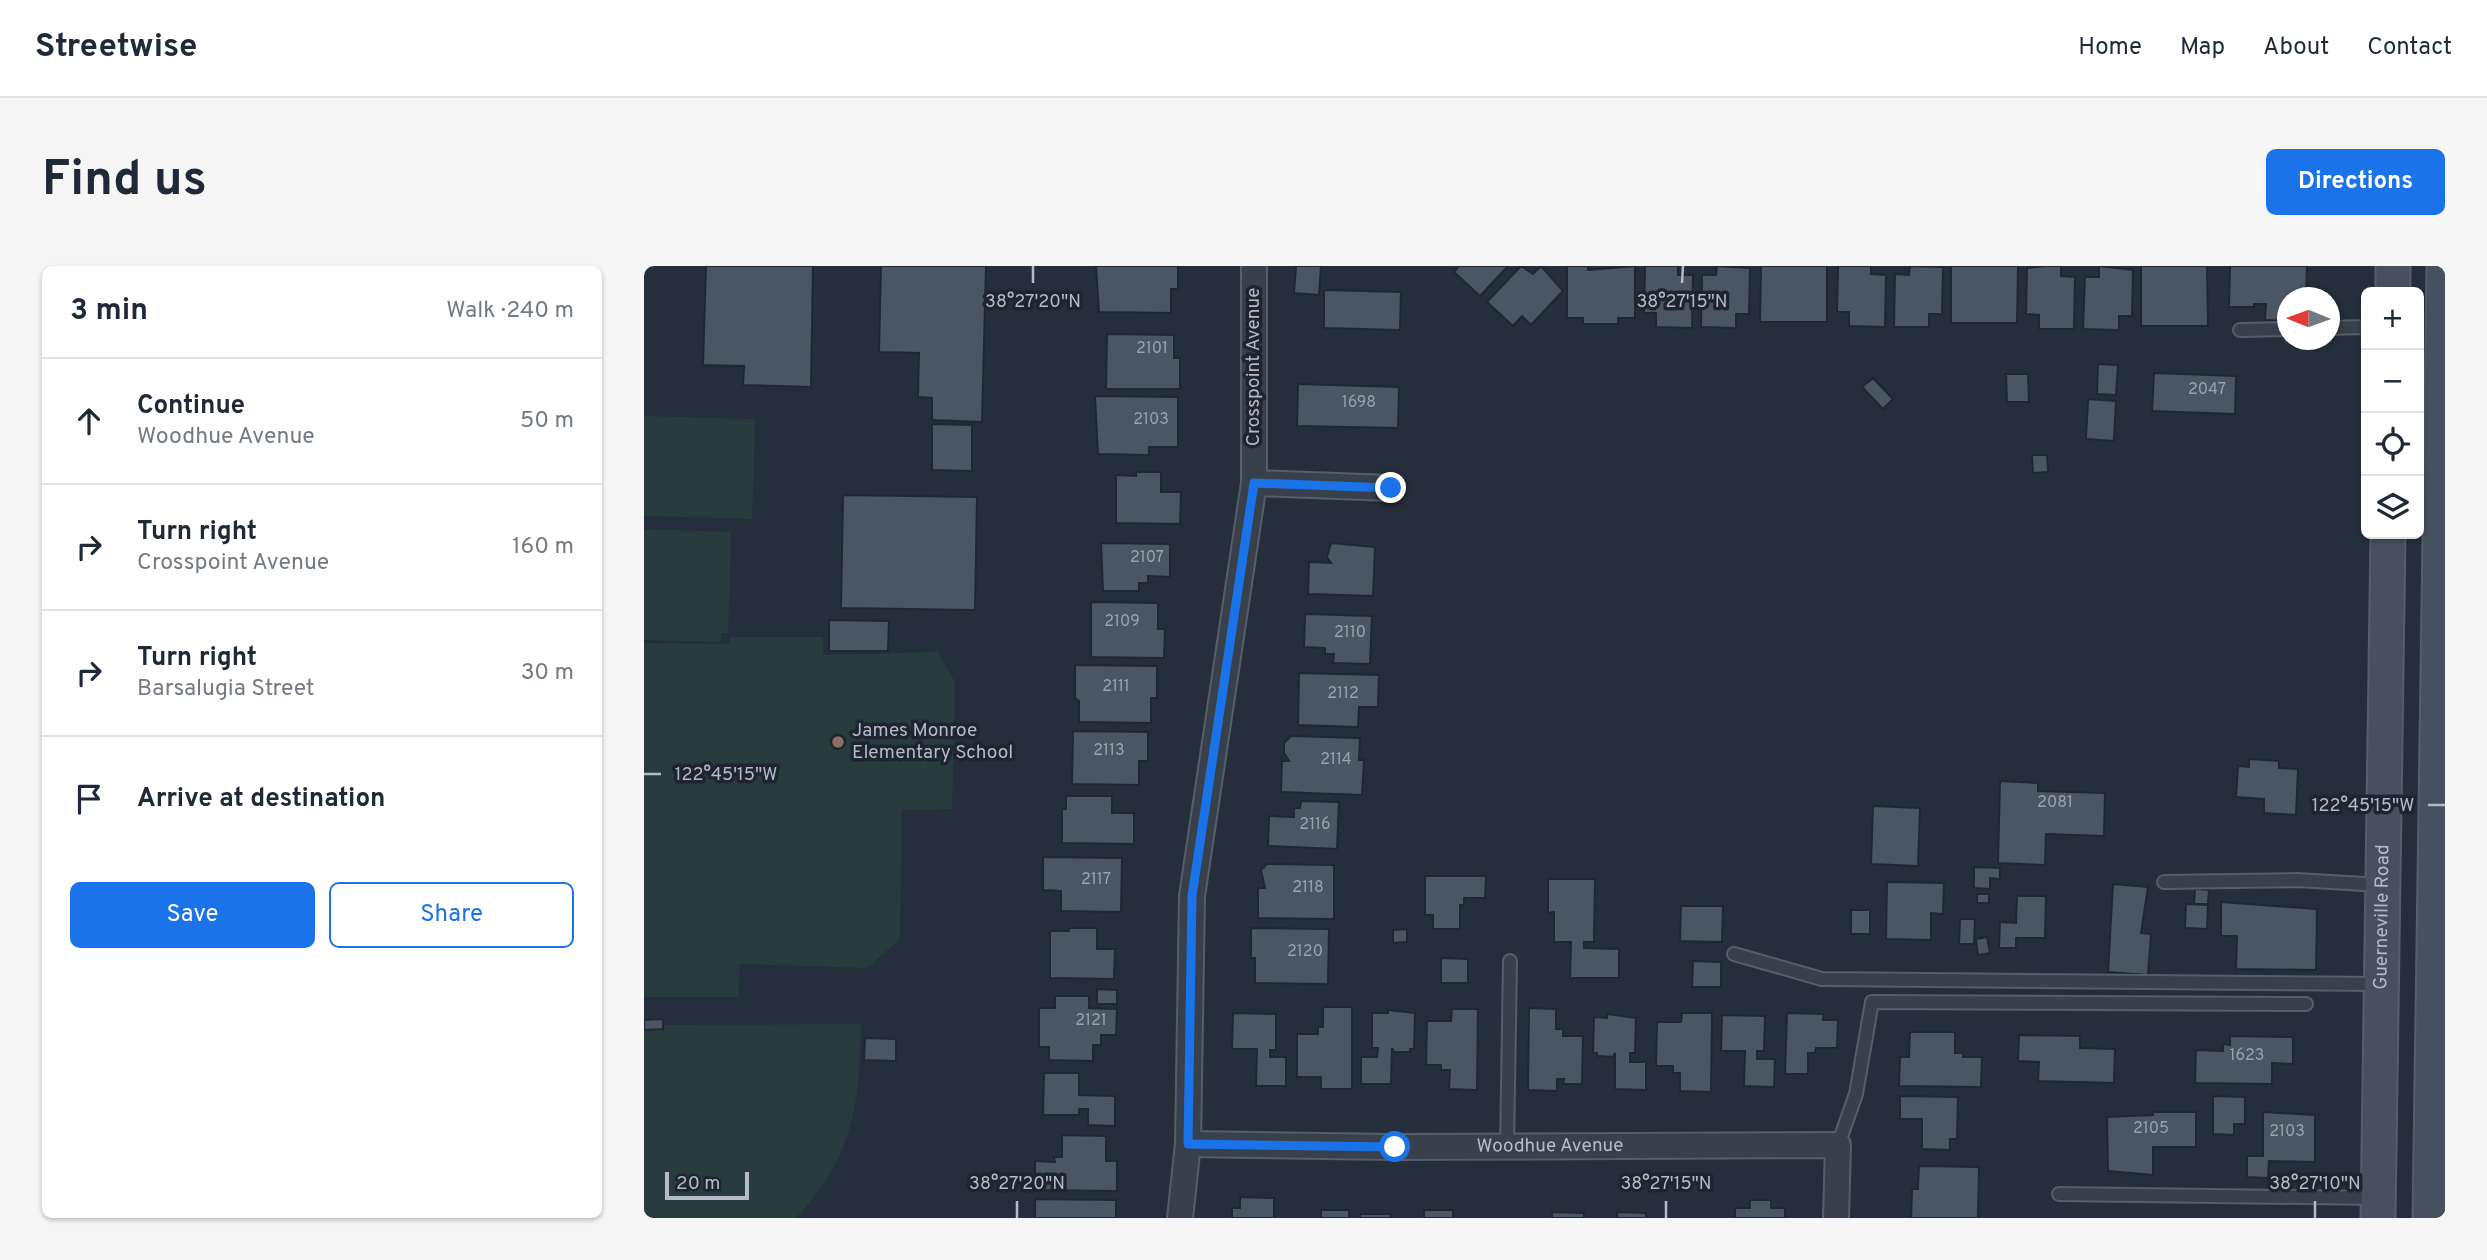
<!DOCTYPE html>
<html lang="en">
<head>
<meta charset="utf-8">
<style>
  body { margin:0; font-family:Overpass,sans-serif; background:#f6f6f7; color:#1f2937 }
  .controls { position:absolute; right:21px; top:21px; display:grid; overflow:hidden; border-radius:10px; box-shadow:0 2px 5px #0004 }
  .controls button { width:63px; height:63px; display:grid; place-items:center; padding:0; border:0; border-bottom:2px solid #e0e1e3; background:#fff; color:#1f2937; font:35px sans-serif }
  .compass { position:absolute; left:1633px; top:21px; width:63px; height:63px; border-radius:50%; background:#fff; box-shadow:0 2px 5px #0004; rotate:271deg }
  .scale { position:absolute; left:21px; bottom:18px; width:84px; box-sizing:border-box; padding-left:7px; border:4px solid #b4bbc7; border-top:0; font-size:19px; line-height:24px; white-space:nowrap; color:#b4bbc7; -webkit-text-stroke:5px #1e2530; paint-order:stroke }
  .stop { position:absolute; width:21px; height:21px; margin:-16px; border:5px solid #1a73e8; border-radius:50%; background:#fff }
  .stop.end { background:#1a73e8; border-color:#fff; box-shadow:0 2px 7px #0008 }
  .list { margin:0; padding:0; list-style:none }
  h2 { display:flex; justify-content:space-between; align-items:center; height:91px; margin:0; padding:0 28px; font-size:30px }
  h2 small { font-size:23px; font-weight:400; color:#747a83 }
  .list li { display:grid; grid-template-columns:46px 1fr auto; gap:21px; align-items:center; box-sizing:border-box; height:126px; padding:0 28px; border-top:2px solid #e0e1e3 }
  .list b { display:block; font-size:26px; white-space:nowrap }
  .list p { margin:0; font-size:23px; white-space:nowrap; color:#747a83 }
  .list em { font-size:23px; font-style:normal; color:#747a83 }
  .actions { display:flex; gap:14px; padding:21px 28px }
  .actions a { flex:1; padding:16px 0; border:2px solid #1a73e8; border-radius:10px; text-align:center; font-size:24px; color:#1a73e8 }
  .actions .main { background:#1a73e8; color:#fff }
  .icon { flex:none; width:38px; height:38px; fill:none; stroke:currentColor; stroke-width:2; stroke-linecap:round; stroke-linejoin:round }
  .map { position:relative; flex:none; width:1801px; height:952px; overflow:hidden; border-radius:10px }
  header { display:flex; align-items:center; gap:42px; box-sizing:border-box; height:98px; padding:0 35px; background:#fff; border-bottom:2px solid #e0e1e3 }
  header strong { font-size:33px }
  nav { display:flex; gap:38px; margin-inline-start:auto; font-size:24px }
  .intro { display:flex; align-items:center; justify-content:space-between; box-sizing:border-box; height:168px; padding:0 42px }
  h1 { margin:0; font-size:49px }
  .button { padding:18px 32px; border-radius:10px; background:#1a73e8; color:#fff; font-size:24px; font-weight:700 }
  main { display:flex; gap:42px; padding:0 42px }
  aside { flex:1; background:#fff; border-radius:10px; box-shadow:0 2px 5px #0004 }
  .map>svg:first-child { display:block }
  .green { fill:#283c3d }
  .building { fill:#4b5663; stroke:#1f2732; stroke-width:2 }
  .lines { fill:none; stroke-linecap:round; stroke-linejoin:round }
  .lane-casing { stroke:#565e69; stroke-width:16 }
  .street-casing { stroke:#565e69; stroke-width:28 }
  .secondary-casing { stroke:#565e69; stroke-width:37 }
  .lane { stroke:#38404b; stroke-width:12 }
  .street { stroke:#38404b; stroke-width:24 }
  .secondary { stroke:#47505e; stroke-width:33 }
  .route { stroke:#1a73e8; stroke-width:9 }
  .ticks { fill:none; stroke:#b4bbc7; stroke-width:2.5 }
  .education-dot { fill:#8d6e63; stroke:#1e2530; stroke-width:2.5 }
  .labels { text-anchor:middle; dominant-baseline:central; stroke-width:7; stroke-linejoin:round; paint-order:stroke }
  .number-label { font-size:16px; fill:#9aa2ae }
  .street-label { font-size:19px; fill:#b4bbc7; stroke:#1e2530 }
  .poi-label { font-size:19px; fill:#b4bbc7; stroke:#1e2530; text-anchor:start }
  .ticks-label { font-size:18px; text-anchor:middle; fill:#b4bbc7; stroke:#1e2530; stroke-width:7; stroke-linejoin:round; paint-order:stroke }
</style>
</head>
<body>
<header>
<strong>Streetwise</strong>
<nav><a>Home</a><a>Map</a><a>About</a><a>Contact</a></nav>
</header>
<div class="intro"><h1>Find us</h1><a class="button">Directions</a></div>
<main>
<aside>
<h2>3 min<small>Walk · 240 m</small></h2>
<ul class="list">
<li><svg class="icon" aria-label="ahead" viewBox="0 0 24 24"><path d="M12 20V5M6 11l6-6 6 6"/></svg><div><b>Continue</b><p>Woodhue Avenue</p></div><em>50 m</em></li>
<li><svg class="icon" aria-label="right" viewBox="0 0 24 24"><path d="M7 20v-9h11M14 6l5 5-5 5"/></svg><div><b>Turn right</b><p>Crosspoint Avenue</p></div><em>160 m</em></li>
<li><svg class="icon" aria-label="right" viewBox="0 0 24 24"><path d="M7 20v-9h11M14 6l5 5-5 5"/></svg><div><b>Turn right</b><p>Barsalugia Street</p></div><em>30 m</em></li>
<li><svg class="icon" aria-label="arrive" viewBox="0 0 24 24"><path d="M6 21V4h12l-3 4 3 4H6"/></svg><div><b>Arrive at destination</b></div></li>
</ul>
<div class="actions"><a class="main">Save</a><a>Share</a></div>
</aside>
<div class="map">
<svg width="1801" height="952" viewBox="0 0 1801 952">
  <rect width="100%" height="100%" fill="#252f3b"/>
  <path class="green" d="M0,150l111,3 -3,100 -108,-3z
    M0,263l87,3 -3,101h-7v9l-77,-2z
    M86,371h93v18l115,-3 17,30 -3,127 -50,1 -2,129 -33,29 -127,-4 -2,33h-94v-354l85,1z
    M217,758c-1,78 -8,135 -65,194h-152v-193z"/>
  <path class="building" d="M62,0h107l-2,121 -68,-2 1,-19 -41,-1z
    M237,0h105l-4,156 -50,-2v-22l-14,-1 1,-44 -40,-1z
    M452,0h82v23h-7v24l-72,-1z
    M652,0h25l-2,29 -25,-2z
    M815,0h49l-28,30 -26,-24z
    M877,0l12,8 8,-8 22,25 -32,34 -9,-9 -9,10 -26,-24z
    M923,0h21v4l47,-4v52h-17v6h-35v-6h-16z
    M1001,0h33v9h15l-1,53 -36,-1v-14h-12z
    M1073,0l33,2 -1,46h-13v14l-35,-1 1,-52h14z
    M1117,0h66v56h-67z
    M1194,0h33v8l15,1 -1,52 -36,-1v-14h-12z
    M1266,0l33,1 -1,47h-13v13h-35l1,-53 14,1z
    M1307,0h67l-1,57h-66z
    M1401,0h16v10l14,1 -1,52h-35v-14l-13,-1 1,-46z
    M1455,0l34,4 -1,46h-13v14l-36,-1 2,-52h14z
    M1497,0h66l1,60h-67z
    M1586,0h77l-1,32h-18v23l-23,-1 1,-16h-12v3h-25z
    M680,24l77,2 -1,38 -76,-2z
    M463,68l67,1v23h6v31h-74z
    M1454,98l20,1 -2,30 -19,-1z
    M1510,107l82,3 -1,38 -83,-3z
    M1362,108h22l1,28h-22z
    M1229,112l20,21 -10,10 -21,-22z
    M654,118l101,3 -1,41 -101,-2z
    M451,130l83,1v50h-29v8l-51,-1z
    M1444,133l28,2 -2,40 -28,-2z
    M288,158l40,1v46l-40,-1z
    M1388,189h15l1,17 -15,1z
    M492,206h25v20h20l-1,32 -64,-1v-48l20,1z
    M199,229l134,2 -2,113 -134,-2z
    M457,277l69,1v33l-22,-1v7h-9v8h-36z
    M687,277l44,4 -2,49 -65,-2 1,-32 22,1 -4,-6z
    M447,336l67,1v26h7l-1,29 -73,-1z
    M661,348l67,2 -2,48 -37,-1 1,-9h-9v-6l-21,-1z
    M185,354l60,1 -1,30h-59z
    M431,399l82,1v32h-6v25l-72,-1v-21l-4,-3z
    M655,407l80,2 -1,32h-19l-1,20 -60,-2z
    M429,465l75,1v29h-9v24l-67,-1z
    M647,470l69,2 -1,22h5l-2,35 -81,-3 1,-31h7l-5,-8v-10z
    M1605,493l30,2v7l19,1 -2,46 -32,-2v-14l-28,-2 2,-31 11,1z
    M1356,515l38,2v8l67,2 -1,43 -58,-2 -1,31 -47,-2z
    M422,530h46v17h22v31l-72,-1v-34h4z
    M657,535l38,1 -2,47 -69,-3 1,-30 25,1v-9h6z
    M1229,540l47,2 -2,58 -47,-2z
    M399,591l79,1 -1,54 -60,-1v-20l-18,-1z
    M623,598l67,1v54l-76,-1v-30h7l-4,-18z
    M1330,601l26,1v11l-10,-1v11l-16,-1z
    M781,610h61l-1,22h-21v7h-4v24h-27v-14h-8z
    M904,613h47l-1,63h-10v6l35,1v29h-49l1,-36h-17v-30l-6,1z
    M1243,616l57,1 -1,31 -12,-1v27l-45,-1z
    M1469,618l35,3 -7,46 10,1 -3,41 -40,-3z
    M1551,623l14,1 -1,14h-14z
    M1333,628h12v9h-12z
    M1373,630h29l-1,42h-29v10h-17l1,-26 16,1z
    M1577,636l96,7 -1,61 -80,-1 1,-33h-16z
    M1542,638l22,1 -1,24 -22,-1z
    M1037,640h42l-1,36 -42,-1z
    M1207,644h19v24h-19z
    M1316,653h15l-1,25h-15z
    M425,662h28v21h18l-1,30 -64,-1v-47h19z
    M607,662l78,1 -1,55 -73,-1v-25h-4z
    M763,663v13l-14,1v-13z
    M1343,671l3,16 -12,2 -2,-16z
    M797,692l27,1v24h-27z
    M1049,695l28,1v25h-29z
    M453,723l20,1v14h-20z
    M411,730h34v12l28,1 -1,26h-15v10h-8v16l-44,-1v-13h-10v-39h16z
    M679,741h29v82h-31v-12h-24v-43h21v-7h5z
    M885,742l27,1v20h7v7h20l-1,48h-19l1,-5h-7v12l-29,-1z
    M808,743h26l-1,81 -28,-1 1,-19h-9v-5h-15l1,-44h24z
    M744,744l27,3 -1,36h-4v3h-16l-2,-4 -1,36h-30v-27h16l1,-9h-6v-35h16z
    M589,747l43,1v36h-6v7h16v29h-30l1,-37h-25z
    M1038,747h30l-1,79 -31,-1v-18h-7v-7h-17l1,-44h24z
    M1143,747l37,1 -1,6h15l-1,28h-21l-1,5h-7v21h-23z
    M963,748l29,4 -1,35h-5v9h16v28l-31,-1v-36l-2,4 -16,-1v-3h-4l1,-36 13,1z
    M1078,749l43,1 -1,35h-7v8h18l-1,28 -30,-1 1,-35h-24z
    M19,753v10l-19,1v-10z
    M1266,766h45v21h8v4h19l-1,30 -82,-1 1,-29h9z
    M1375,769l61,1v12l35,1 -1,34 -76,-2 1,-19 -21,-1z
    M1586,770l63,1v27l-21,-1v21l-77,-1 1,-33 27,1v-7l7,1z
    M221,772l31,1v22l-32,-1z
    M400,807h35v22l36,1v30l-27,-1v-16h-9v6h-36z
    M1256,830l58,1 -1,42h-7v11l-28,-1v-30h-22z
    M1569,830l32,1v27h-11v11l-21,-1z
    M1509,846h43v35h-43v28l-45,-4 -1,-54 46,-2z
    M1619,846l52,3v47l-46,-1 -1,17 -21,-1v-21h16z
    M418,869l44,1v25h11v30l-82,-1v-29l20,1 -1,-5h8z
    M1275,900l60,1 -1,51h-67l1,-29h6z
    M596,931l34,1v20h-42v-10h8z
    M391,933l81,1v18h-81z
    M1106,934h21v8h14v10h-50v-10h15z
    M677,944h28v8h-28z
    M780,944h29v8h-29z
    M908,946l32,1v5h-32z
    M973,946l29,1v5h-29z
    M716,948h31v4h-31z"/>
  <g class="lines">
    <g class="lane-casing">
      <path id="lane" d="M1686,62l36,-1
        M1596,64l48,-1
        M1520,616l133,-2 84,5
        M1090,688l88,25 559,5
        M1194,879l18,-51 16,-92 434,2
        M863,881l3,-186
        M1415,928l318,4"/>
    </g>
    <g class="street-casing">
      <g id="street">
        <path d="M610,217l137,5"/>
        <path id="s1" d="M544,878l207,3 443,-2 -2,73"/>
        <path d="M536,952l8,-74 4,-248 62,-413v-217"/>
      </g>
    </g>
    <g class="secondary-casing">
      <g id="secondary">
        <path d="M1749,26v-26"/>
        <path id="s2" d="M1734,952l10,-684"/>
        <path d="M1786,952l14,-952"/>
      </g>
    </g>
    <use href="#lane" class="lane"/>
    <use href="#street" class="street"/>
    <use href="#secondary" class="secondary"/>
  </g>
  <g class="lines">
    <path class="route" d="M747,222l-137,-5 -62,413 -4,248 207,3"/>
  </g>
  <path class="ticks" d="M389,17v-17M1038,17l1,-17M0,508h17M1784,539h17M373,952v-17M1022,952v-17M1671,952v-17"/>
  <circle class="education-dot" cx="194" cy="476" r="7"/>
  <g class="labels">
    <g class="number-label">
      <text x="508" y="83">2101</text>
      <text x="1563" y="124">2047</text>
      <text x="715" y="137">1698</text>
      <text x="507" y="154">2103</text>
      <text x="503" y="292">2107</text>
      <text x="478" y="356">2109</text>
      <text x="706" y="367">2110</text>
      <text x="472" y="421">2111</text>
      <text x="699" y="428">2112</text>
      <text x="465" y="485">2113</text>
      <text x="692" y="494">2114</text>
      <text x="1411" y="537">2081</text>
      <text x="671" y="559">2116</text>
      <text x="452" y="614">2117</text>
      <text x="664" y="622">2118</text>
      <text x="661" y="686">2120</text>
      <text x="447" y="755">2121</text>
      <text x="1603" y="790">1623</text>
      <text x="1507" y="863">2105</text>
      <text x="1643" y="866">2103</text>
    </g>
    <g class="street-label">
      <text transform="translate(610 101) rotate(-90)">Crosspoint Avenue</text>
      <text stroke="none"><textPath href="#s2" startOffset="301">Guerneville Road</textPath></text>
      <text stroke="none"><textPath href="#s1" startOffset="362">Woodhue Avenue</textPath></text>
    </g>
    <g class="poi-label">
      <text x="208" y="465">James Monroe<tspan x="208" dy="22">Elementary School</tspan></text>
    </g>
  </g>
  <g class="ticks-label">
    <text x="389" y="41">38°27'20"N</text>
    <text x="1038" y="41">38°27'15"N</text>
    <text x="82" y="514">122°45'15"W</text>
    <text x="1719" y="545">122°45'15"W</text>
    <text x="373" y="923">38°27'20"N</text>
    <text x="1022" y="923">38°27'15"N</text>
    <text x="1671" y="923">38°27'10"N</text>
  </g>
</svg>
<div class="controls">
<button>+</button>
<button>−</button>
<button><svg class="icon" aria-label="locate" viewBox="0 0 24 24"><circle cx="12" cy="12" r="6"/><path d="M12 2v4M12 18v4M2 12h4M18 12h4"/></svg></button>
<button><svg class="icon" aria-label="layers" viewBox="0 0 24 24"><path d="M12 4l9 5-9 5-9-5zM3 14l9 5 9-5"/></svg></button>
</div>
<svg class="compass" viewBox="-18 -18 36 36"><path d="M0-13l5 13h-10z" fill="#e53935"/><path d="M0 13l5-13h-10z" fill="#747a83"/></svg>
<div class="scale">20 m</div>
<div class="stop" style="left:751px;top:881px"></div>
<div class="stop end" style="left:747px;top:222px"></div>
</div>
</main>
</body>
</html>
